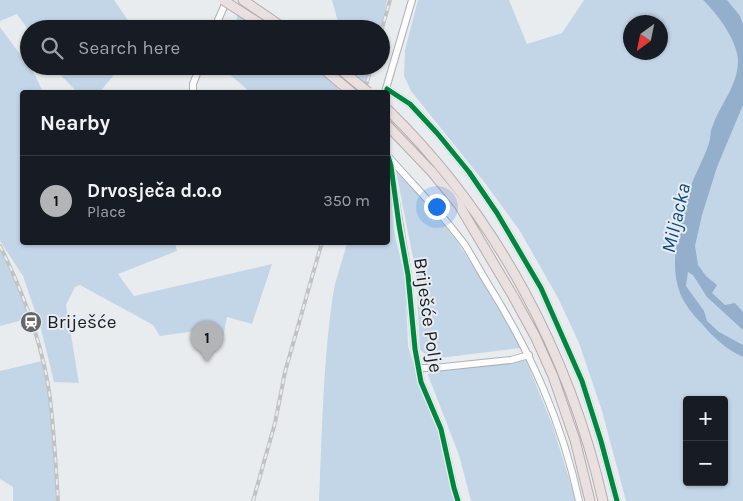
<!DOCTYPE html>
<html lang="en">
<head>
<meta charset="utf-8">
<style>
  body { margin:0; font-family:Karla,sans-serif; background:#242831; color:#f1f3f6 }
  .controls { position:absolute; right:15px; bottom:15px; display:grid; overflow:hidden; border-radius:5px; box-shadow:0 1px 4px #0004 }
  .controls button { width:45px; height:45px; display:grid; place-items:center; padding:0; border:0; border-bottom:1px solid #363941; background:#171b24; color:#f1f3f6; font:25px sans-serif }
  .compass { position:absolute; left:623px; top:15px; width:45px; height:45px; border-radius:50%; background:#171b24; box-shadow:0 1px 4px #0004; rotate:213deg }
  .you { position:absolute; left:436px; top:206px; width:18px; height:18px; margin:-12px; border:4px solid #fff; border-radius:50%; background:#1a73e8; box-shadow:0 0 0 8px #1a73e833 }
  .badge { display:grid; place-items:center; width:32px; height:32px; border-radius:50%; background:#b2b4b6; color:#111; font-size:16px; font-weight:700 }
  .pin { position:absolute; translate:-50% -41px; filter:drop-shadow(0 1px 2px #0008) }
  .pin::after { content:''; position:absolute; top:26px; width:18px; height:15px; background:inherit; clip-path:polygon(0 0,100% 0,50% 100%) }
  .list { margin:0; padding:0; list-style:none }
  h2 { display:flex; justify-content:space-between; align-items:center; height:65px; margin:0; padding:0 20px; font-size:21px }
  h2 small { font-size:16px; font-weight:400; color:#9ea1a6 }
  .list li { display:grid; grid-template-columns:32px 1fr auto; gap:15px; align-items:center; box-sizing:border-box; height:90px; padding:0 20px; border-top:1px solid #363941 }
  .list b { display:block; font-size:19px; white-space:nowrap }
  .list p { margin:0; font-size:16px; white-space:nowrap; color:#9ea1a6 }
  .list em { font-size:16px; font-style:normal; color:#9ea1a6 }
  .icon { flex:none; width:28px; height:28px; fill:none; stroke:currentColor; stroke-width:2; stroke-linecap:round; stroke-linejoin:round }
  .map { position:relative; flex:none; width:743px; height:501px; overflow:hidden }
  .search { position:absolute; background:#171b24; box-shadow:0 1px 4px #0004; left:20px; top:20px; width:370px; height:55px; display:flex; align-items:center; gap:12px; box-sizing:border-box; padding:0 18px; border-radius:28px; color:#9ea1a6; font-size:19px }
  .panel { position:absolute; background:#171b24; box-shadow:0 1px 4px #0004; left:20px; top:90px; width:370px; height:155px; border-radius:5px }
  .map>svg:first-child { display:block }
  .green { fill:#c3d6e8; fill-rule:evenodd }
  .water { fill:#94afcb }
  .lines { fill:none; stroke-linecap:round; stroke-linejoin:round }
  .minor-casing { stroke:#aeb1b3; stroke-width:8 }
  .highway-casing { stroke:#b7adae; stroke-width:11 }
  .minor { stroke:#fcfcfc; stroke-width:6 }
  .highway { stroke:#eae0e0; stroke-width:9 }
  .rail-casing { stroke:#c1c2c2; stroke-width:4 }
  .rail { stroke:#e6ecf1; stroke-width:2; stroke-dasharray:5.5; stroke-linecap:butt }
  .highway-bridge-casing { stroke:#b7adae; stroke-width:11; stroke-linecap:butt }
  .highway-bridge { stroke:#eae0e0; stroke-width:9 }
  .cycleway-casing { stroke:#e6ecf1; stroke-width:8 }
  .cycleway { stroke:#00873e; stroke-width:5 }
  .labels { text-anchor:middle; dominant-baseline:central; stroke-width:4; stroke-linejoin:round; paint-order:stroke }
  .street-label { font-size:19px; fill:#1c1e1f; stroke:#e6ecf1 }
  .poi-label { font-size:19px; fill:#1c1e1f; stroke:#e6ecf1; text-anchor:start }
  .water-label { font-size:20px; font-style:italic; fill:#0d4a7c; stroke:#e6ecf1 }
</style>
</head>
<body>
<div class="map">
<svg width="743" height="501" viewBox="0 0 743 501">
  <rect width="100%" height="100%" fill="#e9ecee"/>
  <path class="green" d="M0,0h114l20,29h-105v2l-12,-17 -17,7z
    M332,0h55l-6,29h-41z
    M418,0h91l18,44 35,-11 22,-33h159v501h-117l-24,-90 -23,-68 -21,-45 -38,-67 -35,-48 -74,-92 -7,-15 1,-26zM630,22h30v30h-30zM687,400h37v82h-37z
    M238,12l23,17h-26z
    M0,27l35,48 8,17h-21v150l153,1 2,8 -59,23 16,22 138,-32 -20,60 -25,-7 -5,26 -6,5 -14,-18 -42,6 -7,-11 -73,-40 -5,2 -9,18 13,78 -25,-1 -13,-53 -18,-53 -23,-35z
    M52,66h69l-21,26h-23z
    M229,66h84l24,18 1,8h-88l-22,-19z
    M347,66h24l-8,26h-14z
    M395,166l61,74 48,73 17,35 -81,10 -12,-2 -8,-6 -4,-77z
    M388,169l7,67 10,41 3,69 13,42 20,48 19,65h-141c3,-69 4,-139 14,-207 3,-17 10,-35 14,-51l41,-1z
    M0,247l23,51 7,20 -30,8z
    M525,358l27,66 24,77h-105l-12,-46 -31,-80 3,-4z
    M42,361l8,36 8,104h-45v-14l-13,-8v-108z"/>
  <path class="water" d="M703,0h24l13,16 3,8v81l-26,62 -15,48 -7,31 3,19 8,11 11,9 -5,8 13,12 10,-2 8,9v18l-36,-33 -14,-22 -5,-3 -2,14 18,25 3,10 12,11 24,13v12c-16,-7 -30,-20 -41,-33 -8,-8 -18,-20 -22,-31 -12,-30 0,-75 10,-104 5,-16 14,-30 19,-46 2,-6 1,-13 4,-18 8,-22 24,-38 25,-63 1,-19 -21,-49 -35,-62z"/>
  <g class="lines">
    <g class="minor-casing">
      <path id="minor" d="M214,29l13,-29
        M387,89l23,15 27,29 32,39 28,41 44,75 41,93 19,60 16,60
        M193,92v-8l7,-18
        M385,92l27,-92
        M388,156c25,29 54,57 77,89 8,13 15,26 23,39 43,69 74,138 91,217
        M389,159l19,116 7,74 6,33 20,47 13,59 4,13
        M418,368h16l77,-8 18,-5"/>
    </g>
    <g class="highway-casing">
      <path id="highway" d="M243,0l42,29
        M320,66l31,26
        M337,66l15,13
        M388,110c108,105 182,245 215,391
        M388,126l44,46 27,33 54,91 22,40 18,40 22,64 15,61"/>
    </g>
    <use href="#minor" class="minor"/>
    <use href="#highway" class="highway"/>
    <g class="rail-casing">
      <path id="rail" d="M381,32l9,-32
        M364,92l8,-26
        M0,246c24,48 43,99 50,152 4,34 6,69 8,103
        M253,501l22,-78 10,-51 37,-130"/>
    </g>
    <use href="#rail" class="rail"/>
    <g class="highway-bridge-casing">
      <path id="highway-bridge" d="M223,0l45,29
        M352,79l16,13"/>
    </g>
    <use href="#highway-bridge" class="highway-bridge"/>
    <g class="cycleway-casing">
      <path id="cycleway" d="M387,89l23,15 27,29 32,39 28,41 44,75 41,93 19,60 16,60
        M388,156l3,10 8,59 9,50 7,74 6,33 20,47 13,59 4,13"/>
    </g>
    <use href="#cycleway" class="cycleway"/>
  </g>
  <defs>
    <g id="station-disc" transform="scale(1.125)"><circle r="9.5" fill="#646667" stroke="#e6ecf1"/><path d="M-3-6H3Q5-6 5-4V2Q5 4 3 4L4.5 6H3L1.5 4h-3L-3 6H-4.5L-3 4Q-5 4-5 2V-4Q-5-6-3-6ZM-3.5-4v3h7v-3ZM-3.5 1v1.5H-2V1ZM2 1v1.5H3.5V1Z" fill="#fff"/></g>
  </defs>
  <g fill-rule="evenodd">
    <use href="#station-disc" x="31" y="322"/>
  </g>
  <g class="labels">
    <g class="street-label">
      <text transform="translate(428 315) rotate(82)">Briješće Polje</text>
    </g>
    <g class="poi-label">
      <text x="47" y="322">Briješće</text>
    </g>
    <g class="water-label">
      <text transform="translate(676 218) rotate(-77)">Miljacka</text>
    </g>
  </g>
</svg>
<div class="controls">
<button>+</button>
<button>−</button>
</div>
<svg class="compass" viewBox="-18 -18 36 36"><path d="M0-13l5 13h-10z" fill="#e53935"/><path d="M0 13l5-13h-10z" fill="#9ea1a6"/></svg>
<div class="you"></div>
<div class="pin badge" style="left:207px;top:362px">1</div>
<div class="search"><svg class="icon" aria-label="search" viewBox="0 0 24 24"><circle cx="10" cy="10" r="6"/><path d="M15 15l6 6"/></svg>Search here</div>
<section class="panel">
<h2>Nearby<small></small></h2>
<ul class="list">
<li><span class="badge">1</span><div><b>Drvosječa d.o.o</b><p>Place</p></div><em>350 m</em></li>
</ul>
</section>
</div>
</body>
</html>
